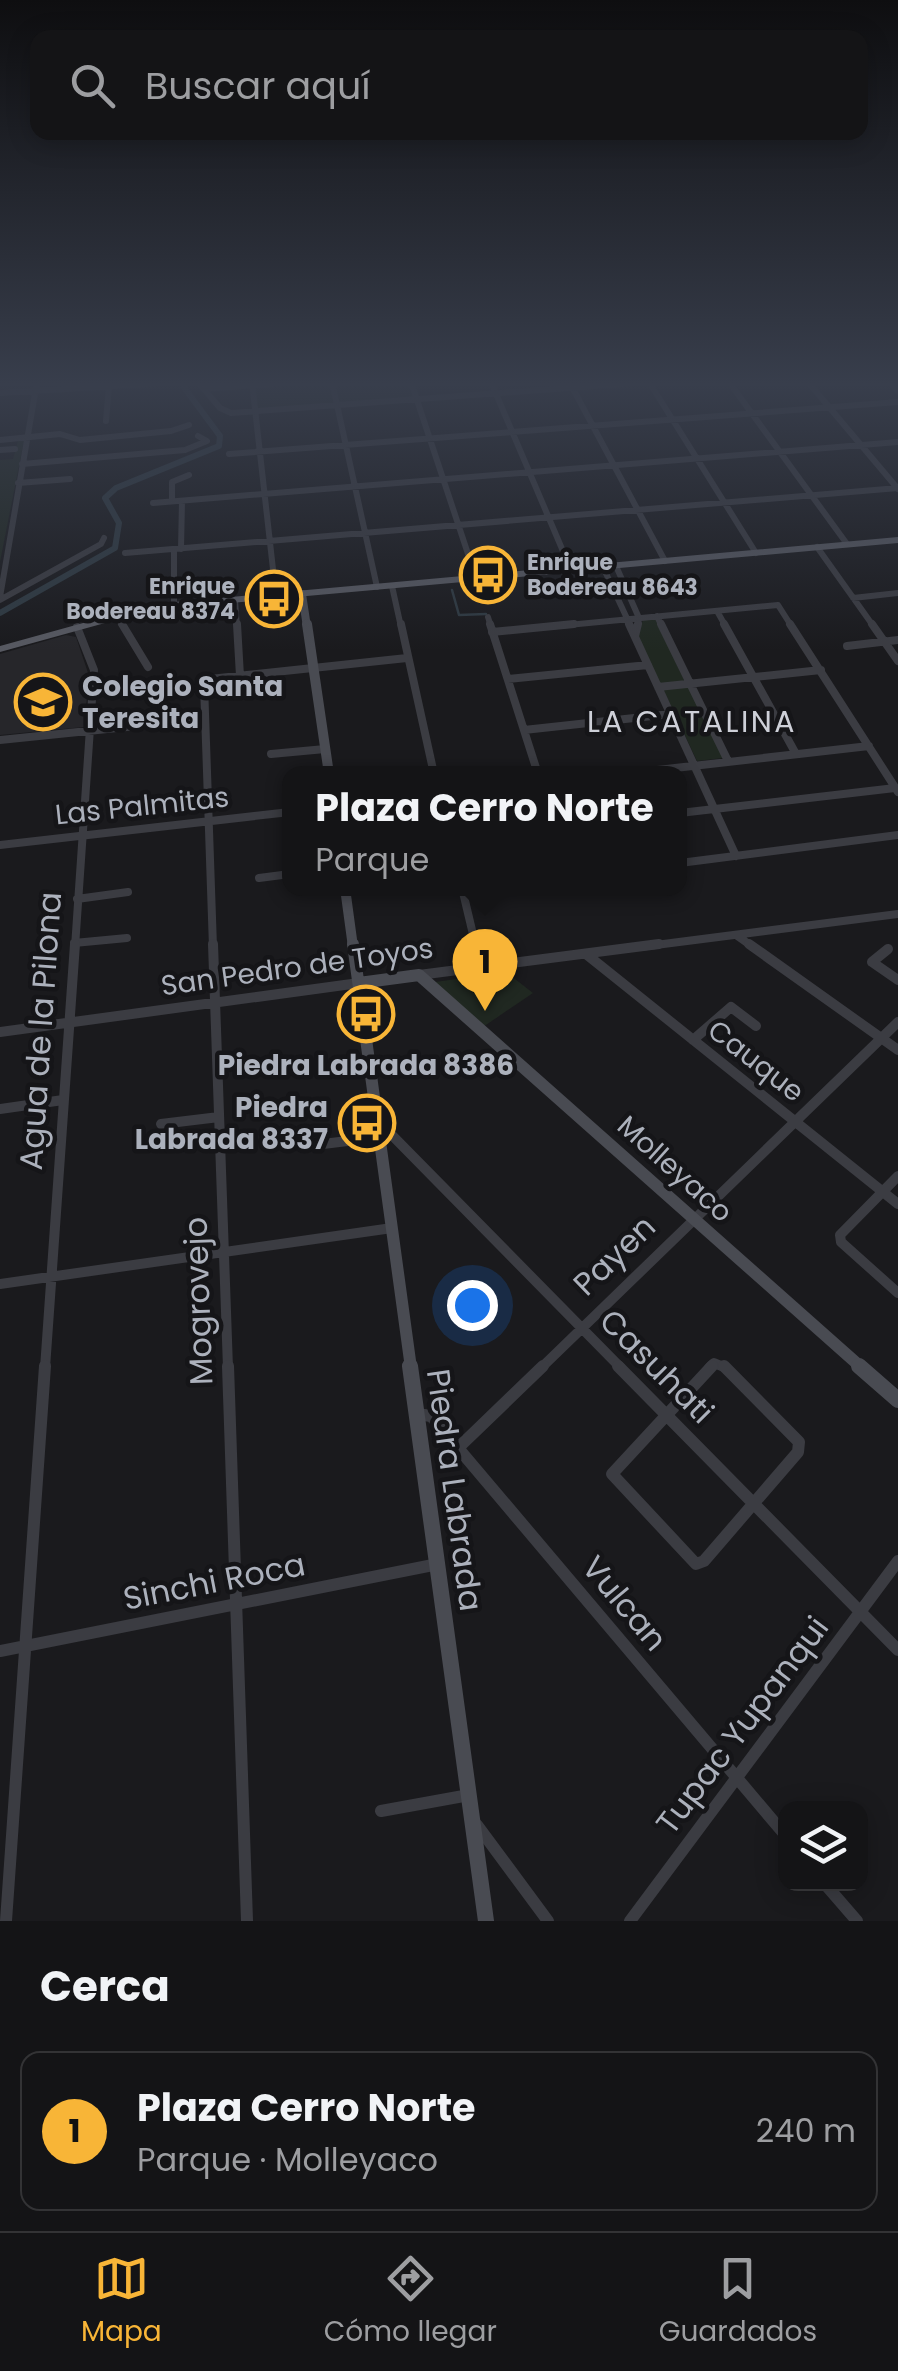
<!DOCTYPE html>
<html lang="es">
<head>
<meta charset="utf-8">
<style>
  body { margin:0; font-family:Poppins,sans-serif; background:#212123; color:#f1f3f6 }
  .controls { position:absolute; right:30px; bottom:30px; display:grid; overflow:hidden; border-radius:20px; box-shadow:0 5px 25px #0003 }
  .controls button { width:90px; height:90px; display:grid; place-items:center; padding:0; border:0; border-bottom:2px solid #333335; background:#141416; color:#f1f3f6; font:50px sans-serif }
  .you { position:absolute; left:472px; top:1305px; width:35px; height:35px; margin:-25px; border:8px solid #fff; border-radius:50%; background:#1a73e8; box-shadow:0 0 0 15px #1a73e833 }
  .badge { display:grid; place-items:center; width:65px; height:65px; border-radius:50%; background:#f8b537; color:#111; font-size:32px; font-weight:700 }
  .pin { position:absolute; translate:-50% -82px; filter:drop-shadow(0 2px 5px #0008) }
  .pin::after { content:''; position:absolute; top:52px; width:35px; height:30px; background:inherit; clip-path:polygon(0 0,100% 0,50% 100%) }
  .popup { position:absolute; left:282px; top:766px; width:405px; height:130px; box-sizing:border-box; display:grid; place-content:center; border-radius:20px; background:#141416; filter:drop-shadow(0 2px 8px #0005); font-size:32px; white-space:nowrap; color:#9d9ea1 }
  .popup b { font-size:38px; color:#f1f3f6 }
  .popup::after { content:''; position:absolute; left:50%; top:100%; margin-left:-20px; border:20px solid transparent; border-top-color:#141416 }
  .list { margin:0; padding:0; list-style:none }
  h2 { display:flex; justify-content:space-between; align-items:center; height:130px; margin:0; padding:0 40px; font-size:42px }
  h2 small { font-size:32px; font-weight:400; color:#9d9ea1 }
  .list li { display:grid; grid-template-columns:65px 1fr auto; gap:30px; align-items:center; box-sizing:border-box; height:160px; margin:0 20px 20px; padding:0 20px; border:2px solid #333335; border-radius:20px }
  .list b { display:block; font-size:38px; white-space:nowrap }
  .list p { margin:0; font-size:32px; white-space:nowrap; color:#9d9ea1 }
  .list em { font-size:32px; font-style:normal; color:#9d9ea1 }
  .icon { flex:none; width:55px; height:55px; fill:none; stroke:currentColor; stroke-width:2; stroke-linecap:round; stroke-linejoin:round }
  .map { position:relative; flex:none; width:898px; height:1921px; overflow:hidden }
  .search { position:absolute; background:#141416; box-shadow:0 5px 25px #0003; left:30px; right:30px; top:30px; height:110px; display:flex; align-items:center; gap:25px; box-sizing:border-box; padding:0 35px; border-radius:20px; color:#9d9ea1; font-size:38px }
  .sheet { height:310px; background:#141416 }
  nav { display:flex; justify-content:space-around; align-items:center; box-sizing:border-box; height:140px; border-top:2px solid #333335; background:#141416; font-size:28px; color:#9d9ea1 }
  nav a { display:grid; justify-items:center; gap:5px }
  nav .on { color:#f8b537 }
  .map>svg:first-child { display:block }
  .built { fill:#26262a }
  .green { fill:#202821 }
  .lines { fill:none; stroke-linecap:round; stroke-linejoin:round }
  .stream { stroke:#2f3a42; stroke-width:2.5 }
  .canal { stroke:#2f3a42; stroke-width:6 }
  .minor-far3 { stroke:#3b3c42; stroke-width:6 }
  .minor-far2 { stroke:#3b3c42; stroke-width:8 }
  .minor-far1 { stroke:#3b3c42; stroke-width:10 }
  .minor { stroke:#3b3c42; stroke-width:12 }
  .secondary-far3 { stroke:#494b52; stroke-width:8 }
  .secondary-far2 { stroke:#494b52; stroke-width:10 }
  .secondary-far1 { stroke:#494b52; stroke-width:12 }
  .secondary { stroke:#494b52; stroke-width:16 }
  .primary { fill:#575961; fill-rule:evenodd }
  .labels { text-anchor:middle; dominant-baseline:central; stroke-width:9; stroke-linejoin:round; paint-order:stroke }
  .far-poi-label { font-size:22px; font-weight:bold; fill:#acb1bc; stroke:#151518; text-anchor:start }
  .poi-label { font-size:28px; font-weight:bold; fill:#acb1bc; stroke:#151518; text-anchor:start }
  .street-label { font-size:28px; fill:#acb1bc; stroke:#151518 }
  .neighbourhood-label { font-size:30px; letter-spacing:2.5px; fill:#ced0d8; stroke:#151518 }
  .near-street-label { font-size:32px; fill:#acb1bc; stroke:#151518 }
</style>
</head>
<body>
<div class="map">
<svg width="898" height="1921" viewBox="0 0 898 1921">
  <rect width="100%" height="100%" fill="#1a1a1d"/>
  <path class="built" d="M66,635l10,2 13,39 -5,51 -84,8v-81z"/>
  <path class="green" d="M330,382l4,23 -78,5 -2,-24z
    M335,382h74l5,17 -74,5z
    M24,440l-24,122v-102l13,-1 5,-18z
    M655,618l30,64 -25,2 -22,-46 5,-19z
    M688,686l35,72 -26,3 -34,-72z
    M506,972l27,21 -53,36 -45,-47z"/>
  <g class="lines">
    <path class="stream" d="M452,590l7,25 27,-1"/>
    <path class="canal" d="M0,613l115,-65 4,-25 -14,-25 11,-10 103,-42 1,-10 -40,-54"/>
    <path class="minor-far3" d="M198,382l22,26 11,5 417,-31
      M252,382l24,214
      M332,382l45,205
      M411,382l65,196
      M491,382l80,188
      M649,382l107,171
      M729,382l118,162
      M808,382l90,107
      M889,382l9,9
      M571,385l94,176
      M203,389l95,-7
      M0,393l179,-11
      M106,421l3,-36
      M0,440l60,-6 20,6 91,-9 18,-6
      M0,450l15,-1
      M229,454l669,-52
      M22,464l163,-14 22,-9 -9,-5
      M18,483l52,-4
      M172,501v-19l17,-7
      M153,503l745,-61
      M817,547l57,80
      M181,549l1,-48
      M174,550v55
      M125,553l773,-65
      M616,566l23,52 -2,9
      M603,567l28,60
      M392,586l9,41
      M0,597l37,-215
      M853,598l45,-5
      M0,600l101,-56 3,-6
      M235,600l2,27
      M717,611l9,16
      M117,616l7,11
      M657,616l5,11
      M488,617l3,10
      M547,627l231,-22 14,22"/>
    <path class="minor-far2" d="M122,624l26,43
      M237,624l3,52
      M401,624l33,150
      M490,624l48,150
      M629,624l107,232
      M661,624l67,137
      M724,624l72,130
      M790,624l108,168
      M872,624l26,37
      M492,632l82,-8
      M635,636l3,-12
      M847,646l51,-6
      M508,679l140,-14
      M658,687l163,-17
      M524,730l147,-16
      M0,740l205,-21
      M271,754l54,-5
      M622,774l247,-28
      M680,813l215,-25
      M0,845l290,-33
      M680,863l218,-28
      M259,878l31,-4
      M462,888l14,59
      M77,899l51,-7
      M736,935l17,12
      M74,943l53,-5
      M75,947l19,-277 -17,-43
      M213,947l-9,-263 6,-5 197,-21
      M640,947l258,-33"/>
    <path class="minor-far1" d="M213,944l15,424
      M476,944l5,23
      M749,944l149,106
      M888,949l-16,13 26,18
      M586,954l312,250
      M419,975l240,-31
      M0,1032l359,-49
      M693,1040l38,-33 25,19
      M0,1109l63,-9
      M379,1122l242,246
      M161,1124l58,-7
      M315,1145l65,-8
      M898,1176l-58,59 1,7 57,51
      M0,1284l392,-56
      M45,1368l30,-424
      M541,1368l357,-346
      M709,1368l5,-5 12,5"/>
    <path class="minor" d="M228,1366l19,555
      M618,1366l280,284
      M712,1366l-100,108 84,90 8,-3 94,-109 1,-10 -75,-76
      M417,1414l14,2 355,420
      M458,1448l85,-82
      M0,1651l438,-87
      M381,1811l88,-16
      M477,1825l71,96
      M825,1884l32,37
      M6,1921l39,-555
      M630,1921l268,-360"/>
    <path class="secondary-far3" d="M302,594l5,33"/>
    <path class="secondary-far2" d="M307,624l22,150
      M345,888l8,59"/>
    <path class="secondary-far1" d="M353,944l58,424
      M359,983l60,-8 443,393"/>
    <path class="secondary" d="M410,1366l76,555
      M859,1366l39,34"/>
    <path class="primary" d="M898,537v6l-724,65 -40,7 -134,37v-6l130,-36 44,-8z"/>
  </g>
  <linearGradient id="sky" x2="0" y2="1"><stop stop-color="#0e0e10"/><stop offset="0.59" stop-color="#383e4c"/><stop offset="1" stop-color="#383e4c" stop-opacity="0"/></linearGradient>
  <rect width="898" height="651" fill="url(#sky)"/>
  <defs>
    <g id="bus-ring" transform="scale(2.875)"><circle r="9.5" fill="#151518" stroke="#f8b537" stroke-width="1.5"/><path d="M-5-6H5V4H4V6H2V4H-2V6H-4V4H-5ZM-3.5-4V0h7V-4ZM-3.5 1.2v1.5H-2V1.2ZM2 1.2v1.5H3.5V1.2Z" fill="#f8b537"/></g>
    <g id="school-ring" transform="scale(2.875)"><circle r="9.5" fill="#151518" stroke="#f8b537" stroke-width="1.5"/><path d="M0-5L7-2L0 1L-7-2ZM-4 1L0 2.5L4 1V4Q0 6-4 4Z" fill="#f8b537"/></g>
  </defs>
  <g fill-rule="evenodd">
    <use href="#bus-ring" x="488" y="575"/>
    <use href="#bus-ring" x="274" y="599"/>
    <use href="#school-ring" x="43" y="702"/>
    <use href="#bus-ring" x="366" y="1014"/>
    <use href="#bus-ring" x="367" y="1123"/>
  </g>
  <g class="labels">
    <g class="far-poi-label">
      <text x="527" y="562">Enrique<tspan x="527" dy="25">Bodereau 8643</tspan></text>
      <text x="235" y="586" text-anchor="end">Enrique<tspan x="235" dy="25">Bodereau 8374</tspan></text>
    </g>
    <g class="poi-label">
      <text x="82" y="686">Colegio Santa<tspan x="82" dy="32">Teresita</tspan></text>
      <text x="366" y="1065" text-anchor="middle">Piedra Labrada 8386</text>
      <text x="328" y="1107" text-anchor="end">Piedra<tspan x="328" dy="32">Labrada 8337</tspan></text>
    </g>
    <g class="street-label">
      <text transform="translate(142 806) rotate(-6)">Las Palmitas</text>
      <text transform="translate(297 967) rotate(-8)">San Pedro de Toyos</text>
      <text transform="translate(756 1061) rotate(38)">Cauque</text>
      <text transform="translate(675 1169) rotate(42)">Molleyaco</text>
    </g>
    <g class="neighbourhood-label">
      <text x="692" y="721">LA CATALINA</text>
    </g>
    <g class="near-street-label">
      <text transform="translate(40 1031) rotate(-86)">Agua de la Pilona</text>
      <text transform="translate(614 1255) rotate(-44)">Payen</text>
      <text transform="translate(198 1301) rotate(-92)">Mogrovejo</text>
      <text transform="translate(657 1366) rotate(45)">Casuhati</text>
      <text transform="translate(455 1490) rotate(82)">Piedra Labrada</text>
      <text transform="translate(214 1581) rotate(-11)">Sinchi Roca</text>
      <text transform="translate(625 1603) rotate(50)">Vulcan</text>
      <text transform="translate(742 1725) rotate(-53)">Tupac Yupanqui</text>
    </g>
  </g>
</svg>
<div class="controls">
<button><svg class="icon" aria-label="layers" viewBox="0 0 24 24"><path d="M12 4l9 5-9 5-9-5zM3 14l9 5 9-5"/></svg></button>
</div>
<div class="you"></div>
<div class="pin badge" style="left:485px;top:1011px">1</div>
<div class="popup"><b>Plaza Cerro Norte</b>Parque</div>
<div class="search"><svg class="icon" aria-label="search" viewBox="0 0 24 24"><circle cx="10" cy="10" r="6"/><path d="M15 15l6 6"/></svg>Buscar aquí</div>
</div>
<section class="sheet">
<h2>Cerca<small></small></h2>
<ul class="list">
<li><span class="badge">1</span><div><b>Plaza Cerro Norte</b><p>Parque · Molleyaco</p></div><em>240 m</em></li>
</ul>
</section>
<nav>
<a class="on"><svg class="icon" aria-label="map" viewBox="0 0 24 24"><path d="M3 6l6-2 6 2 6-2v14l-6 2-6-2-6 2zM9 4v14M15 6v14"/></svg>Mapa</a>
<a><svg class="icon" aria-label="directions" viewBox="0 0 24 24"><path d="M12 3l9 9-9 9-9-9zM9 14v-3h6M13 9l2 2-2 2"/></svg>Cómo llegar</a>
<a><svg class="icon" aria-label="saved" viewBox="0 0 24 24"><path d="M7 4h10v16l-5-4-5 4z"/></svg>Guardados</a>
</nav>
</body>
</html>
